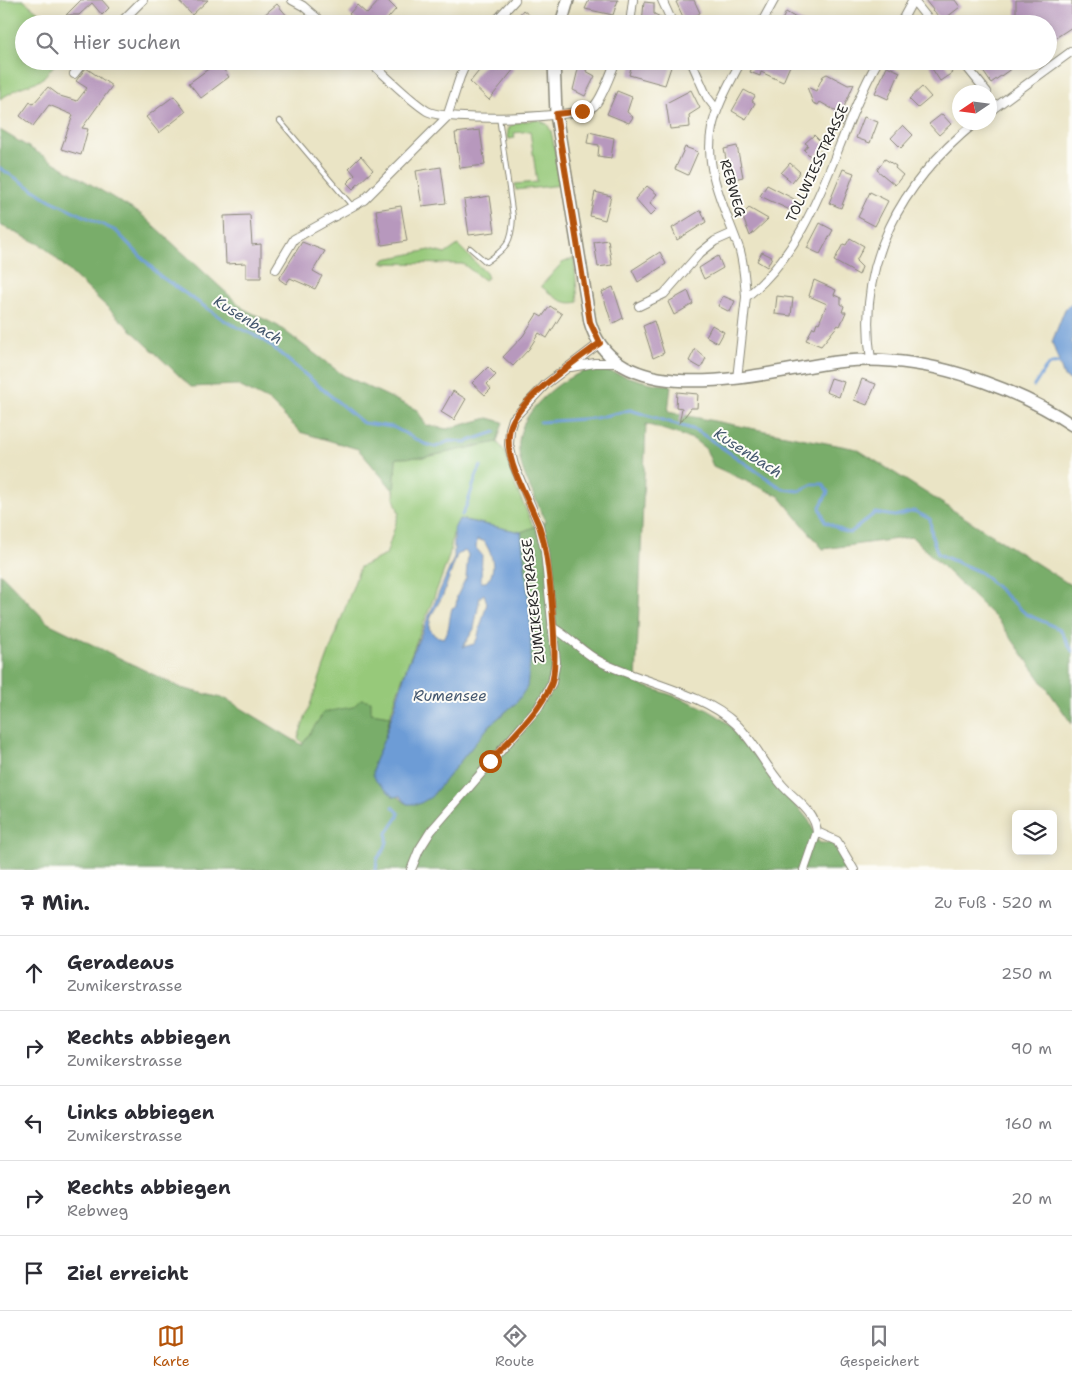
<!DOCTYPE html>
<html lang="de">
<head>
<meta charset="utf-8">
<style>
  body { margin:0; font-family:"Shantell Sans",sans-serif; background:#f7f7f7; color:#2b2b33 }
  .controls { position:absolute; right:15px; bottom:15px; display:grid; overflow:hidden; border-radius:8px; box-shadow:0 2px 12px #0003 }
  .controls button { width:45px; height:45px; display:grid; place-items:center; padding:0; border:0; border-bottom:1px solid #e1e1e2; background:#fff; color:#2b2b33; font:25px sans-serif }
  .compass { position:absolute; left:952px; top:85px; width:45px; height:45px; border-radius:50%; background:#fff; box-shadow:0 2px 12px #0003; rotate:257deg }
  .stop { position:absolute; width:15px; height:15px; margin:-11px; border:4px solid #b45309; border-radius:50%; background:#fff }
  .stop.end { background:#b45309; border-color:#fff; box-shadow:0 1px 5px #0008 }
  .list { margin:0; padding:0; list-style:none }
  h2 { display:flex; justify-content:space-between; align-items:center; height:65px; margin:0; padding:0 20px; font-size:21px }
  h2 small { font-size:16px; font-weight:400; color:#7c7c81 }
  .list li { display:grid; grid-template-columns:32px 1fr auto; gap:15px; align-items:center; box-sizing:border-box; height:75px; padding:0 20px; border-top:1px solid #e1e1e2 }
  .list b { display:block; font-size:19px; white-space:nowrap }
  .list p { margin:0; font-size:16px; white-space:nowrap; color:#7c7c81 }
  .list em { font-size:16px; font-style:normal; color:#7c7c81 }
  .icon { flex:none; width:28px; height:28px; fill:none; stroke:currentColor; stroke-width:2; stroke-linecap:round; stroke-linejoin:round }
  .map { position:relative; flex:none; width:1072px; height:870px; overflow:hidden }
  .search { position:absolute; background:#fff; box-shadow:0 2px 12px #0003; left:15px; right:15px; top:15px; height:55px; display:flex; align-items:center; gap:12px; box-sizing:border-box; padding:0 18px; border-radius:28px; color:#7c7c81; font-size:19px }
  .sheet { height:440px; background:#fff }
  nav { display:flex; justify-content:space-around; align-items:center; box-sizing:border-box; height:70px; border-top:1px solid #e1e1e2; background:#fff; font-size:14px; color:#7c7c81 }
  nav a { display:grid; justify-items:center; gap:2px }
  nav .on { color:#b45309 }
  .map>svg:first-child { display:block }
  .green { fill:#97c97a; stroke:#617a52 }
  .forest { fill:#79ad6a; stroke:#526c4a }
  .water { fill:#6d9cd6; stroke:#4c6480; fill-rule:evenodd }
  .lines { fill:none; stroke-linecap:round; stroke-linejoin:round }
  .stream { stroke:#6d9cd6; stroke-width:3 }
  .building { fill:#b798bd }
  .lane-casing { stroke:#8a8878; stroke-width:6 }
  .street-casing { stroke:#8a8878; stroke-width:10 }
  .secondary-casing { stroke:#8a8878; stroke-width:14 }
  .lane { stroke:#fff; stroke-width:4 }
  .street { stroke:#fff; stroke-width:8 }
  .secondary { stroke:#fff; stroke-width:11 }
  .route { stroke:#b45309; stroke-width:6 }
  .labels { text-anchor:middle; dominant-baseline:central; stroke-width:4; stroke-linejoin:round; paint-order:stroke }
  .street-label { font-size:14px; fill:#2b2b2b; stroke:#fdfcf7 }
  .water-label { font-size:15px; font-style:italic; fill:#45586f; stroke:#fdfcf7 }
</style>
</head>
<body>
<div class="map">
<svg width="1072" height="870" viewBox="0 0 1072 870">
  <rect width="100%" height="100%" fill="#fdfcf7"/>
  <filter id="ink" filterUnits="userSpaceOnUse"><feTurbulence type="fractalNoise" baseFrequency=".02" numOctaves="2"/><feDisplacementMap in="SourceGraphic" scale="10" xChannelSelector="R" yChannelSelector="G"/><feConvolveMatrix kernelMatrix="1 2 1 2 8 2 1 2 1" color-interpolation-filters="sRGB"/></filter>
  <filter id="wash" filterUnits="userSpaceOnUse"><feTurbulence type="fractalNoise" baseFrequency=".0096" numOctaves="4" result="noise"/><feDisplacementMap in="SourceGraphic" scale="20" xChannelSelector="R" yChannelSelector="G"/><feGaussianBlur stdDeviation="1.12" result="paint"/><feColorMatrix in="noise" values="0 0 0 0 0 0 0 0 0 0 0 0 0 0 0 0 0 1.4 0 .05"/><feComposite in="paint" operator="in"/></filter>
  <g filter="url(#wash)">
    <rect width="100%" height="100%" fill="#eae4c5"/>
    <path class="green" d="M0,0h23l31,24h-30v37h34l-17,19 -22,8 -19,11z
      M539,120l8,4 4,7 11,54 -46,5 -1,-6 22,-2 -7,-51 -16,2 1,5 -6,1c-7,-19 17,-18 30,-19z
      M458,245l28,28 2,5 -4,2 -21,-16 -81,-1 3,-4 45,-9 15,4z
      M574,258l4,44c-15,4 -26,-7 -37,-16l21,-23z
      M497,442l7,8 11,35 19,43 -13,4 -61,-13c-10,13 -7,26 -12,40 -20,59 -49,116 -63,178l-74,15 -13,-14 62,-171 26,-12 13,-42 -5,-15 2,-40 29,-1z"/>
    <path class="forest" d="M0,130l142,85 102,94 34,17 65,49 74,35 9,15 21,4 41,-11 15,4 -6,20 -72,15 -29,1 -2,33 -36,-42 -58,-17 -31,-31 -32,-16 -46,2 -148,-141 -43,-21z
      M594,369c27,3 50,16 77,16l-3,27 189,37 215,137v138l-73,-103 -87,-84 -89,12 -44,-53 -66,-30 -7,-17 -13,-10 -47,-15 -10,259c26,10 58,17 82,33 26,17 39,47 59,70 9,11 21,20 29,31 8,9 6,18 14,26h12l7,7 12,20h-851v-297l48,50 133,65 45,11 76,46 22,-33 29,-5 8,-8 10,2v12l19,3 -5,21 -11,26 23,33 10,8 24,-7 59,-72 27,-23 8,-136 -4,-34 25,-10c-21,-49 -48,-81 -2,-125 15,-14 30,-24 50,-28z"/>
    <path class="water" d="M1072,302v79l-8,-4 -12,-35 13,-33z
      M459,519l62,13 9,81 1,40 -4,34 -10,15 -27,23 -59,72 -12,7h-12l-7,-8 -6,1 -18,-16 -3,-7 1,-11 11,-26 23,-73 46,-106v-29zM477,540l7,1c8,13 14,29 2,41h-5l1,-27 -6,-7zM465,551l3,3 -2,24 -9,18 -1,10 -4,2c-3,10 -2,22 -8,30l-9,-2 -6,-8 2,-12 12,-21 14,-40zM484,594l3,9 -10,36 -3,5 -11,3 11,-18 6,-32z"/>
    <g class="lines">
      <path class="stream" d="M0,168l50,32 66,31 44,45 67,46 37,18 99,83 30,4 32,17 11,3 13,-6 17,1 29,-10
        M1034,386c11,-14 9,-25 29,-22
        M540,422l56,-4 34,-8 62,19 7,3 84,57 16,2 14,-7h10l5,8 -8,15 5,15c10,3 15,10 25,11l25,-20 20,3 19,-5 16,8 2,18 6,17 42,18 46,42 34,15 12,22
        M462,515c9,-16 10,-32 19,-49
        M376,870l1,-11 7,-9 3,-8v-9l11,-16 1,-4 -6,-6"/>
    </g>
    <g id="blocks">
      <path class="building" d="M81,0h21l7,8 -7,7 -10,-12 -13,12h-13z
        M178,0h30l-16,15z
        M380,0h7l9,9 -13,15h-23l-11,-10 8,-9 10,9z
        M589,0h29l-5,15 -28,-6z
        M680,0h14l6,13 -15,8 -9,-19z
        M925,0h30l5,7 -18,14z
        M1016,0h56v27l-24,16v-19h-32z
        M644,2l10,1v11l7,3 -2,7h-17z
        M277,4l17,20h-23l-7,-9z
        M523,10l17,14h-28z
        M786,12l20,12h-26z
        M487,61h16l11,8 -25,31 -19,-18z
        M580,61h9l-3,10 9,5 -10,20 -12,-6z
        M633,61h40l-8,24 -36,-10z
        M768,61h24l-9,21 -22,-10 -1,4 -10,-4 4,-8 4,2 2,-4 6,3z
        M927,61h17l8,12 -12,8z
        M976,61h46l-31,22z
        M218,62l11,15 -28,21 -12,-15z
        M887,66l13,6 -12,27 -13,-6z
        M86,68l26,18 -30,42 6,1 -7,26 -20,-6 12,-34 -24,-10 -16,21 -13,-10 10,-14 3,2 15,-17 12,9 17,5 10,-13 -11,-7z
        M827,74l21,11 6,-1 -13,30 -21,-12 -2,3 -5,-2 -6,-16 9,4 7,-15z
        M922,87l9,10 -13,11 -9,-9z
        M691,90l9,18 -11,7 1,12 -20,2 -4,-26z
        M744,90l11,6 -3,5 3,2 -9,16 -14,-8z
        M617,91l15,6 -5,15 6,5 -4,6 -22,-9z
        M174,96l12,16 -27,21 -13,-16z
        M942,114l9,10 -12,11 -10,-11z
        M864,117l14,5 -8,21 -14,-5z
        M903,125l10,10 -12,13 -10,-10z
        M480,130l5,35 -25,3 -5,-35z
        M589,132l25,6 -3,20 -13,-2 1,-11 -12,-2z
        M814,135l11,11 -12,13 -9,-9 4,-5 -3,-2z
        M737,146l6,31 -13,3 -6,-31z
        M685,147l13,5 -10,23 -13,-6z
        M361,156l12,14 -20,19 -6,-6 8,-8 -6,-7z
        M885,159l11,7 -1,2 8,7 -8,10 -18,-15z
        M790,163l10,9 -8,10 -11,-9z
        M441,167l5,36 -24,3 -6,-35z
        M843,169l11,4 -13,35 -12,-5z
        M767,185l29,15 -6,10 -30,-14z
        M647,186l10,8 -7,9 7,6 -7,7 -15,-17z
        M595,192l16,4 -6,24 -15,-4z
        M870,192l18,9 -13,25 -17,-9z
        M490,196l5,36 -26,3 -5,-35z
        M401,206l6,35 -25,4 -6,-35z
        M749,208l19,11 -18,17 -8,-21z
        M701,210l5,12 -29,18 -5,-12z
        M250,215l2,30 9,-1v34h-15v-15l-20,1 -2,-48z
        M820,223l13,7 -13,24 -13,-6z
        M850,238l14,8 -8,15 6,6 -3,8 -25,-14 9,-17 3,1z
        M608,240l4,25 -14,2 -4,-25z
        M302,242l23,9 -12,20 9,5 -7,13 -25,-11 -4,6 -7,-5z
        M660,252l6,12 -28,18 -6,-12z
        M762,252l10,5 -5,10 -10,-6z
        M718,256l5,12 -19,11 -5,-11z
        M814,280l22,10 -2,5 7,3v6l3,2 -2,6h4l-6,14 -2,-1 -17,21 -15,-6 7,-13 2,1 2,-6 2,1 8,-19 -18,-8z
        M613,287l10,31 -11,6 -10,-32z
        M688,291l5,13 -19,11 -6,-13z
        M723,296l12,5 -5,11 -12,-6z
        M777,296l16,2 -2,18 -16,-2z
        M550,306l12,8 -15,24 -8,-5 -10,16 -16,17 -10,-9 20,-21 14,-22 5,3z
        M654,321l10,32 -11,5 -10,-32z
        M712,325l12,7 -6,11 -12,-7z
        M695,349l11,9 -5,10 -12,-7z
        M488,367l8,8 -9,9 4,5 -6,6 -13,-12z
        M831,378l13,4 -5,15 -13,-5z
        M862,379l14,5 -9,21 -13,-5z
        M453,391l13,8 -12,21 -13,-8z
        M677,392l21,2 -1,14h-6l-12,16 3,-16 -6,-1z"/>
    </g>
  </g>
  <g filter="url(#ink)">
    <use href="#blocks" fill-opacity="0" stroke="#8a8878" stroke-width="1"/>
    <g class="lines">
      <g class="lane-casing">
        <path id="lane" d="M280,121l72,85
          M470,248l16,14c21,-14 26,-20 27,-45l-14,-100"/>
      </g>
      <g class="street-casing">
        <path id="street" d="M292,0l11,6 21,18
          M662,0l11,24
          M119,24l24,-24
          M493,24l22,-24
          M630,24l3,-24
          M761,24l13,-24
          M900,24l13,-24 19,24
          M369,61c17,15 40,39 58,50 18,11 151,8 167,-5 8,-7 17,-34 22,-45
          M691,61l16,36 10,13
          M741,61c-11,22 -24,43 -29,67 -9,43 15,84 28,123 4,15 5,31 6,46
          M962,61l25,31
          M74,74l10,-13
          M990,111l82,-60
          M276,269l18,-30 70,-39 83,-83 13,-40 7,-16
          M639,306l25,-12 36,-41 15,-12 18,-8
          M871,360c-15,-98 30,-177 105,-238
          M571,367l24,-4h26
          M737,379l9,-82c73,-57 88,-159 132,-236
          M552,627c18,10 31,26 49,35 42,21 101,30 135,62 18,17 29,42 46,61 13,15 33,26 35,47l20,9 17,29
          M411,870l8,-20 12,-19 107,-123 14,-25 4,-21 -11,-111 -6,-26 -25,-60 -5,-20 1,-16 3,-10 33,-35 54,-41
          M804,870l13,-38"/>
      </g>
      <g class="secondary-casing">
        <path id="secondary" d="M561,24l7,-24
          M554,61l2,53 34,208c26,91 169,52 233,42 22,-4 46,-5 68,-3 58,4 132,31 181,64"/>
      </g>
      <use href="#lane" class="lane"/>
      <use href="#street" class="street"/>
      <use href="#secondary" class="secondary"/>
    </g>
  </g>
  <g class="lines" filter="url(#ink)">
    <path class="route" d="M490,761c21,-23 48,-47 61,-76 9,-19 -2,-123 -8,-146 -2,-9 -5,-17 -9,-25 -11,-25 -31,-58 -24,-86 7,-28 67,-68 90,-85l-10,-21 -34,-208 26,-3"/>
  </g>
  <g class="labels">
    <g class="street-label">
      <text transform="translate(817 163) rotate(-65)">TOLLWIESSTRASSE</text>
      <text transform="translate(733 188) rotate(74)">REBWEG</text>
      <text transform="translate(533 601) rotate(-96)">ZUMIKERSTRASSE</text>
    </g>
    <g class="water-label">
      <text transform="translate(248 320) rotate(32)">Kusenbach</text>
      <text transform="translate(748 453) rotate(33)">Kusenbach</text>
      <text x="450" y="696">Rumensee</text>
    </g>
  </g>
</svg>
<div class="controls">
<button><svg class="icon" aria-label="layers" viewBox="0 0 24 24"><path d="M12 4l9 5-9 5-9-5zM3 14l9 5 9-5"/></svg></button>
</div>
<svg class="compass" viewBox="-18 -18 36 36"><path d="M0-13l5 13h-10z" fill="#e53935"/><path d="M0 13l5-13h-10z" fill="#7c7c81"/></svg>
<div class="stop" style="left:490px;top:761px"></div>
<div class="stop end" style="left:582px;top:111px"></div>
<div class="search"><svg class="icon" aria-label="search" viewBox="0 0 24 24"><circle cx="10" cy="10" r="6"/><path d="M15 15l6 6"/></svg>Hier suchen</div>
</div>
<section class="sheet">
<h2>7 Min.<small>Zu Fuß · 520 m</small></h2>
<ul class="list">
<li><svg class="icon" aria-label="ahead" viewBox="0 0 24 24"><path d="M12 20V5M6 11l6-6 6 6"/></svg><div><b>Geradeaus</b><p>Zumikerstrasse</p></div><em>250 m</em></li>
<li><svg class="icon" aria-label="right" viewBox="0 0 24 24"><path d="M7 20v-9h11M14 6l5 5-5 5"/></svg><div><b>Rechts abbiegen</b><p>Zumikerstrasse</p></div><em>90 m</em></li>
<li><svg class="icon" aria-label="left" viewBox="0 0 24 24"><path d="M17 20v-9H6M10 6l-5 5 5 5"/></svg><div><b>Links abbiegen</b><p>Zumikerstrasse</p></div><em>160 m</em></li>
<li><svg class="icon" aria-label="right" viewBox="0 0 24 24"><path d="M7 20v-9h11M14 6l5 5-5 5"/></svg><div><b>Rechts abbiegen</b><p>Rebweg</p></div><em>20 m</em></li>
<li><svg class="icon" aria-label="arrive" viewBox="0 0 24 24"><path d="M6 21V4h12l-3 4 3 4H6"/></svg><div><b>Ziel erreicht</b></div></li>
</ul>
</section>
<nav>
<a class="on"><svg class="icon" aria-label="map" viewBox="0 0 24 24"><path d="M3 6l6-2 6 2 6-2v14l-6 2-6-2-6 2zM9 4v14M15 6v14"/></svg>Karte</a>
<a><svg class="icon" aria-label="directions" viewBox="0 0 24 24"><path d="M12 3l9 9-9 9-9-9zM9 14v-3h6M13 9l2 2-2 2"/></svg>Route</a>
<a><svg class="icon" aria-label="saved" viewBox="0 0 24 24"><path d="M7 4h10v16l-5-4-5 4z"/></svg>Gespeichert</a>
</nav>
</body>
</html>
